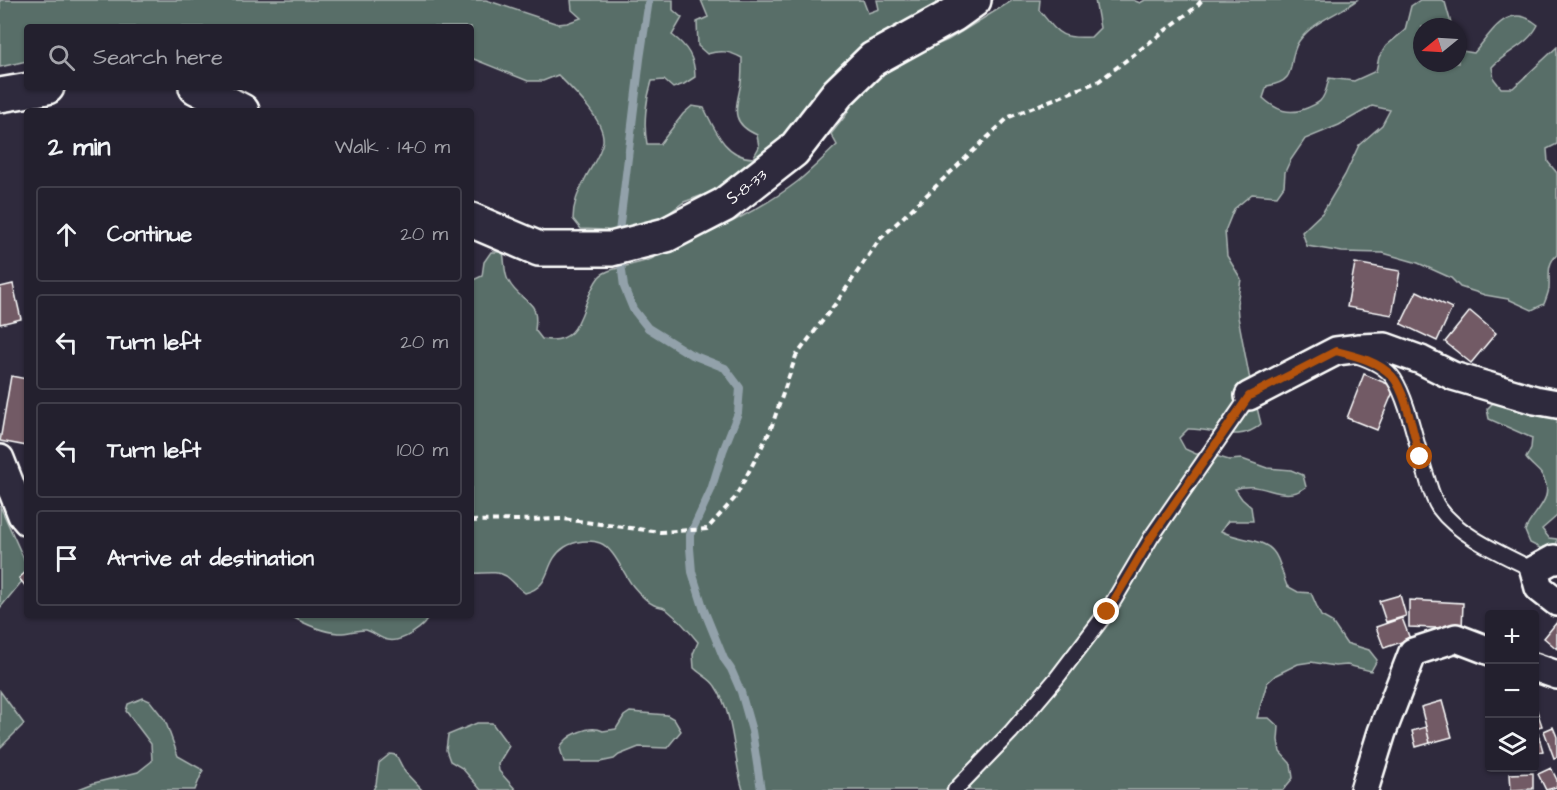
<!DOCTYPE html>
<html lang="en">
<head>
<meta charset="utf-8">
<style>
  body { margin:0; font-family:"Architects Daughter","Noto Sans Armenian",sans-serif; background:#2f2d3a; color:#f1f3f6 }
  .controls { position:absolute; right:18px; bottom:18px; display:grid; overflow:hidden; border-radius:6px; box-shadow:0 2px 4px #0004 }
  .controls button { width:54px; height:54px; display:grid; place-items:center; padding:0; border:0; border-bottom:2px solid #403e4a; background:#23202e; color:#f1f3f6; font:30px sans-serif }
  .compass { position:absolute; left:1413px; top:18px; width:54px; height:54px; border-radius:50%; background:#23202e; box-shadow:0 2px 4px #0004; rotate:252deg }
  .stop { position:absolute; width:18px; height:18px; margin:-14px; border:4px solid #b45309; border-radius:50%; background:#fff }
  .stop.end { background:#b45309; border-color:#fff; box-shadow:0 2px 6px #0008 }
  .list { margin:0; padding:0; list-style:none }
  h2 { display:flex; justify-content:space-between; align-items:center; height:78px; margin:0; padding:0 24px; font-size:26px }
  h2 small { font-size:20px; font-weight:400; color:#a3a3aa }
  .list li { display:grid; grid-template-columns:39px 1fr auto; gap:18px; align-items:center; box-sizing:border-box; height:96px; margin:0 12px 12px; padding:0 12px; border:2px solid #403e4a; border-radius:6px }
  .list b { display:block; font-size:22px; white-space:nowrap }
  .list em { font-size:20px; font-style:normal; color:#a3a3aa }
  .icon { flex:none; width:33px; height:33px; fill:none; stroke:currentColor; stroke-width:2; stroke-linecap:round; stroke-linejoin:round }
  .map { position:relative; flex:none; width:1557px; height:790px; overflow:hidden }
  .search { position:absolute; background:#23202e; box-shadow:0 2px 4px #0004; left:24px; top:24px; width:450px; height:66px; display:flex; align-items:center; gap:15px; box-sizing:border-box; padding:0 21px; border-radius:6px; color:#a3a3aa; font-size:22px }
  .panel { position:absolute; background:#23202e; box-shadow:0 2px 4px #0004; left:24px; top:108px; width:450px; height:510px; border-radius:6px }
  .map>svg:first-child { display:block }
  .green { fill:#586e68; stroke:#acb6b4; stroke-width:1.5 }
  .lines { fill:none; stroke-linecap:round; stroke-linejoin:round }
  .stream { stroke:#92a1aa; stroke-width:8 }
  .building { fill:#725a65; stroke:#fff; stroke-width:1.5 }
  .lane-casing { stroke:#fff; stroke-width:18 }
  .street-casing { stroke:#fff; stroke-width:32 }
  .secondary-casing { stroke:#fff; stroke-width:38 }
  .path { stroke:#fff; stroke-width:4; stroke-dasharray:6 4.5; stroke-linecap:butt }
  .lane { stroke:#2f2a3d; stroke-width:14 }
  .street { stroke:#2f2a3d; stroke-width:27 }
  .secondary { stroke:#2f2a3d; stroke-width:33 }
  .route { stroke:#b45309; stroke-width:8 }
  .labels { text-anchor:middle; dominant-baseline:central; stroke-width:4.5; stroke-linejoin:round; paint-order:stroke }
  .street-label { font-size:16px; fill:#fff; stroke:#2f2a3d }
</style>
</head>
<body>
<div class="map">
<svg width="1557" height="790" viewBox="0 0 1557 790">
  <rect width="100%" height="100%" fill="#2f2a3d"/>
  <filter id="ink" filterUnits="userSpaceOnUse"><feTurbulence type="fractalNoise" baseFrequency=".0167" numOctaves="2"/><feDisplacementMap in="SourceGraphic" scale="12" xChannelSelector="R" yChannelSelector="G"/><feConvolveMatrix kernelMatrix="1 2 1 2 8 2 1 2 1" color-interpolation-filters="sRGB"/></filter>
  <g filter="url(#ink)">
    <path class="green" d="M0,0h486l72,24 9,-1 14,-5 -9,-8 -1,-10h102v10l9,8 -10,17c15,11 23,23 23,42l-11,7 -11,4 -9,-8 -12,1c-6,19 -9,43 -5,63h13l23,-30 9,-8 12,2c11,22 21,49 49,50l6,-11 -2,-12c-28,-12 -21,-27 -16,-52 1,-8 1,-17 1,-25 -13,-7 -21,-8 -35,-4l-9,-8 -1,-24 11,-5 -7,-17h162l5,13 11,-4 -2,-9h80l-85,44 -22,13 -16,19 -41,64 -71,48 -38,14 -31,23 -23,9 -24,-4 -25,-1 -8,-10c0,-15 5,-26 12,-40 6,-12 16,-25 18,-38 2,-21 -31,-52 -45,-66l-15,6h-15l-57,-23v-31h-444v34l-27,6z
      M1013,0h27l-1,10c20,24 20,29 52,27l9,-9 -5,-28h38l7,3 5,-3h212c-18,14 -44,21 -58,41 -14,21 2,40 -32,45l-4,12c13,12 26,18 44,10 4,-2 10,-4 13,-7 6,-6 7,-15 9,-23l25,3 22,-10 3,-14 7,-11 19,-16 6,-24 9,-6h22l3,2 7,25h-30v36h36v-20l4,8 12,2c18,-20 33,-53 64,-28 -10,20 -31,26 -46,42l2,12 7,9h12l44,-41v97l-10,5 1,13 9,11v82c-11,9 -7,21 -8,34 -1,5 -3,10 -5,15l-12,6 -24,-11 -23,-4 -25,-8 -9,-9 -33,-15 -35,-10 -41,-1 -35,-6 -5,-14 21,-20 22,-37 14,-30 23,-20 8,-15 -18,-4 -33,19 -34,14 -15,22 -5,11 -1,14 -7,10 -25,-2 -18,15 -9,22 2,25 14,23 -4,25 1,13 11,58 12,49c-22,20 -46,4 -73,5l-9,9 6,11 11,5h13l20,6 13,-1 25,9 24,2 12,5 3,12c-24,18 -43,-8 -71,2l7,10 9,8 2,14h-25l-7,10c16,9 41,7 52,20 8,9 9,24 14,35l11,6 13,1 10,23 11,6 14,21 23,7 8,10 -6,11 -24,-6 -12,1 -24,-4 -13,2 -22,11 -9,8 -10,35h12l10,9 -1,13 2,12 11,12 2,14 -10,12h-540c-10,-32 -8,-75 -28,-104 -4,-7 -15,-12 -21,-18l-1,-14 5,-12c-8,-10 -21,-24 -32,-33 -4,-3 -8,-2 -12,-4 -7,-3 -16,-13 -21,-19 -9,-11 -19,-38 -33,-43 -10,-4 -25,-2 -35,4 -23,15 -11,39 -40,46 -7,-5 -12,-12 -19,-17 -10,-6 -24,-2 -35,-3v-292l11,-5 2,-14 7,-10h12c2,9 1,21 5,28 13,26 32,15 27,50l7,9c43,9 37,-37 57,-62 9,-10 38,-12 52,-18 49,-22 103,-44 146,-77 14,-11 27,-25 40,-37l-6,-11 15,-19 13,-24 10,-9 31,-22 48,-20z
      M1495,401l62,2v113l-15,13 7,9 8,1v5l-17,4 -10,-5 -5,-12c7,-20 32,-31 17,-56 -5,-7 -11,-10 -16,-17l5,-10 1,-10 -43,-19 -2,-10z
      M0,506l27,60v9l-27,33z
      M289,615h140c-3,12 -28,28 -41,25 -8,-1 -14,-8 -22,-10 -9,-1 -19,4 -28,3 -16,-1 -35,-10 -49,-18z
      M0,691l24,33 -24,24z
      M143,698l7,3 15,19 13,36 25,14 -8,20h-119l18,-7 44,-11 14,-11 -1,-17 -25,-33 2,-7z
      M630,712l37,3 7,4 7,12 -14,17 -28,-1 -20,8 -5,4 -14,3h-36l-4,-14c6,-13 30,-24 43,-17l13,-2 8,-13z
      M477,723h15l17,23 -11,18 1,7 17,19h-35l-19,-22 -12,-7 -4,-11 2,-15z
      M390,754l6,1 9,17 17,18h-49l3,-6 3,-21z"/>
    <g class="lines">
      <path class="stream" d="M618,240l22,-181 9,-59
        M620,255l4,32 9,22 15,19 42,26 35,14 15,20 -2,25 -15,38 -12,39 -21,45v13l2,24 12,38 20,49 7,10 10,23 11,39 9,59"/>
    </g>
    <path class="building" d="M1355,263l45,8 -8,44 -45,-8z
      M13,284l8,35 -21,5v-37z
      M1417,291l35,17 -15,33 -36,-17z
      M1470,311l26,22 -25,30 -26,-21z
      M1364,374l31,13 -18,43 -30,-12z
      M11,376l16,3v67l-27,-5z
      M27,571v17l-8,-10z
      M1400,595l6,21 -20,6 -7,-21z
      M1409,600l54,3 -1,26 -53,-2z
      M1402,618l8,21 -26,9 -8,-21z
      M1557,622v27l-13,-11z
      M1442,701l10,36 -22,6 -9,-36z
      M1534,702l8,24 -8,2z
      M1426,727l4,16 -14,4 -4,-16z
      M1536,727l7,24 -9,3v-26z
      M1553,727l4,10v20l-3,1 -10,-27z
      M1551,768l6,12v7l-11,3 -8,-16z
      M1533,773v16l-22,1 -1,-16z"/>
    <g class="lines">
      <g class="lane-casing">
        <path id="lane" d="M1355,355c13,4 31,12 39,24 15,23 23,71 33,99 3,10 6,22 12,30 20,28 65,47 95,62
          M955,790l56,-58 45,-53 51,-67 45,-76 97,-140"/>
      </g>
      <g class="street-casing">
        <path id="street" d="M1249,396l87,-45 24,-3 25,-1 36,13 32,16 82,24 22,4
          M0,459l22,56 5,6
          M1557,560l-3,-1 -20,11 5,18 18,14
          M1534,667l23,8
          M1364,790l18,-58 31,-80 43,-14 34,13"/>
      </g>
      <g class="secondary-casing">
        <path id="secondary" d="M196,87l46,24
          M0,95l47,-8
          M471,220l68,29h72l55,-14 58,-30 69,-54 45,-58 35,-34 80,-44 21,-15"/>
      </g>
      <path class="path" d="M471,521l92,-2 97,13 47,-3 28,-31 35,-67 26,-75 43,-57 40,-59 130,-123 90,-36 97,-74 6,-7"/>
      <use href="#lane" class="lane"/>
      <use href="#street" class="street"/>
      <use href="#secondary" class="secondary"/>
    </g>
  </g>
  <g class="lines" filter="url(#ink)">
    <path class="route" d="M1107,612l45,-76 97,-140 87,-45c20,5 42,10 56,25 14,15 22,61 28,81"/>
  </g>
  <g class="labels">
    <g class="street-label">
      <text transform="translate(747 187) rotate(-38)">Տ-8-33</text>
    </g>
  </g>
</svg>
<div class="controls">
<button>+</button>
<button>−</button>
<button><svg class="icon" aria-label="layers" viewBox="0 0 24 24"><path d="M12 4l9 5-9 5-9-5zM3 14l9 5 9-5"/></svg></button>
</div>
<svg class="compass" viewBox="-18 -18 36 36"><path d="M0-13l5 13h-10z" fill="#e53935"/><path d="M0 13l5-13h-10z" fill="#a3a3aa"/></svg>
<div class="stop" style="left:1420px;top:457px"></div>
<div class="stop end" style="left:1107px;top:612px"></div>
<div class="search"><svg class="icon" aria-label="search" viewBox="0 0 24 24"><circle cx="10" cy="10" r="6"/><path d="M15 15l6 6"/></svg>Search here</div>
<section class="panel">
<h2>2 min<small>Walk · 140 m</small></h2>
<ul class="list">
<li><svg class="icon" aria-label="ahead" viewBox="0 0 24 24"><path d="M12 20V5M6 11l6-6 6 6"/></svg><div><b>Continue</b></div><em>20 m</em></li>
<li><svg class="icon" aria-label="left" viewBox="0 0 24 24"><path d="M17 20v-9H6M10 6l-5 5 5 5"/></svg><div><b>Turn left</b></div><em>20 m</em></li>
<li><svg class="icon" aria-label="left" viewBox="0 0 24 24"><path d="M17 20v-9H6M10 6l-5 5 5 5"/></svg><div><b>Turn left</b></div><em>100 m</em></li>
<li><svg class="icon" aria-label="arrive" viewBox="0 0 24 24"><path d="M6 21V4h12l-3 4 3 4H6"/></svg><div><b>Arrive at destination</b></div></li>
</ul>
</section>
</div>
</body>
</html>
